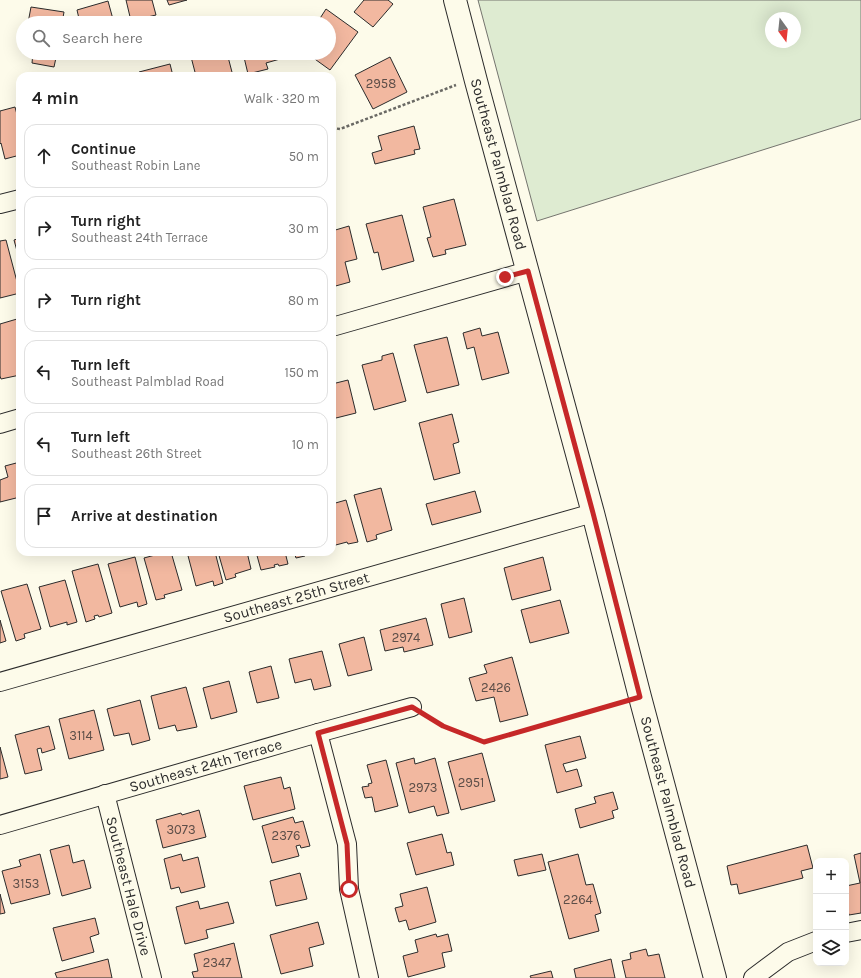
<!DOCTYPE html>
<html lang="en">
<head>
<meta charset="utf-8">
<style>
  body { margin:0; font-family:Karla,sans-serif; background:#f2f2f2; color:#222 }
  .controls { position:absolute; right:12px; bottom:12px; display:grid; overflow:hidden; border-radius:8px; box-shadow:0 4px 16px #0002 }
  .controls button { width:36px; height:36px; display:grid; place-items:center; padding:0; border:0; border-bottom:1px solid #e0e0e0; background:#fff; color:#222; font:20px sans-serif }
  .compass { position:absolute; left:765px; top:12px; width:36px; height:36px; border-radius:50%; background:#fff; box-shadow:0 4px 16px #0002; rotate:165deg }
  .stop { position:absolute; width:12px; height:12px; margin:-9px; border:3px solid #c62828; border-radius:50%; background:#fff }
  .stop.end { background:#c62828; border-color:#fff; box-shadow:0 1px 4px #0008 }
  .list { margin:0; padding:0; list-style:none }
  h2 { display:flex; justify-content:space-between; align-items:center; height:52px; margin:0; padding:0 16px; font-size:17px }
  h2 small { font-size:13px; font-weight:400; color:#767676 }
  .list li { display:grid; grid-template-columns:26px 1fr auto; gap:12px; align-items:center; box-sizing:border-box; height:64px; margin:0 8px 8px; padding:0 8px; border:1px solid #e0e0e0; border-radius:12px }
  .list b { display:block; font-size:15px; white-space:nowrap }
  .list p { margin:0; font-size:13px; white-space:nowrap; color:#767676 }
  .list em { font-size:13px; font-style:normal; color:#767676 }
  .icon { flex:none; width:22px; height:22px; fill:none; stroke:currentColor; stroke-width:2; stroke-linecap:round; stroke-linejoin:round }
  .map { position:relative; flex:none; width:861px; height:978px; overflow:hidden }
  .search { position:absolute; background:#fff; box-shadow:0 4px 16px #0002; left:16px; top:16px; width:320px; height:44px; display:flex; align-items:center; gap:10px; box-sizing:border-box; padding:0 14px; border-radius:22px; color:#767676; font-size:15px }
  .panel { position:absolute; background:#fff; box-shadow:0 4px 16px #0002; left:16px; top:72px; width:320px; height:484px; border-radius:12px }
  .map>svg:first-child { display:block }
  .green { fill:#deebd1; stroke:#74746e; fill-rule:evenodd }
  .building { fill:#f2b8a0; stroke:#2b2b2b }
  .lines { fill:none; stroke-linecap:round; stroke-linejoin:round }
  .street-casing { stroke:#2b2b2b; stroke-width:20 }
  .secondary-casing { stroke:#2b2b2b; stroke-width:24 }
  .path { stroke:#6a6964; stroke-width:2.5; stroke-dasharray:3 2; stroke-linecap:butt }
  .street { stroke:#fdfbea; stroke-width:18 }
  .secondary { stroke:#fdfbea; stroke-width:22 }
  .route { stroke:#c62828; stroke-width:5 }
  .labels { text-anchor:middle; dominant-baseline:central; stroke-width:3; stroke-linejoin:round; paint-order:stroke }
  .number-label { font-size:13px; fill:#5d4e48 }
  .street-label { font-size:15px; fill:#2b2b2b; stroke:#fdfbea }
</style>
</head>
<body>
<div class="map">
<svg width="861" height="978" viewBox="0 0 861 978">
  <rect width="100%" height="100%" fill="#fdfbea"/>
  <path class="green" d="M478,0h383v119l-324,102zM771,18h24v24h-24z"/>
  <path class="building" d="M126,0h26l4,15 -25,6z
    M167,0h20l-18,5z
    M364,0h24l5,4 -20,23 -19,-15z
    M108,1l6,22h-34l-3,-13z
    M31,7l33,5 -2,11h-34z
    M326,9l32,23 -28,38 -18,-13 3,-4h14v-30h-12z
    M33,53h24l-3,14 -22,-4z
    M190,53h37l6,23h-37z
    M243,53h43l1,4 -21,6 2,6 -20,5z
    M390,57l17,35 -34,17 -18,-34z
    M170,64l3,12h-34v-4z
    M15,107l5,19v29l-15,4 -4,-16 -1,1v-33z
    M414,126l6,23 -6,1 1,4 -40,10 -3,-11 10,-3 -4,-14z
    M454,199l12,46 -21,5 1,4 -13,3 -6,-19 4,-1 -8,-30z
    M402,215l12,46 -32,9 -4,-18 -4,1 -8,-29z
    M349,226l8,33 -12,3 5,20 -18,5v-56z
    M20,238v24l-6,-22z
    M6,240l14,53 -20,5v-57z
    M17,319l3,12v44l-19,4 -1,-3v-52z
    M480,328l2,8 16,-4 11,41 -27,7 -8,-33 -7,2 -4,-16z
    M447,337l12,48 -32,8 -13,-48z
    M393,353l13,48 -32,9 -12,-45 20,-5v-4z
    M348,380l8,33 -24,6v-35z
    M452,414l7,28 -6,2 7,29 -26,7 -15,-57z
    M20,462v35l-20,5v-22l8,-3 -3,-11z
    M381,488l11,42 -16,5 1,4 -10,3 -13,-47z
    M475,491l6,21 -49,13 -6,-21z
    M346,500l12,42 -10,2 -1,-2 -15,4v-42z
    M166,552h5l11,38 -18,5 1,3 -9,2 -12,-42z
    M187,552h28l8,31 -9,3 -1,-5 -17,5z
    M218,552h29l4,17 -16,5 1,3 -10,3z
    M256,552h29l3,12 -9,2 -1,-2 -4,1 1,2 -14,3z
    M294,552h18l-8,2 1,2 -9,2z
    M135,557l12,47 -9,3 -1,-5 -17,5 -12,-43z
    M543,557l8,33 -39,10 -8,-32z
    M98,564l14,49 -13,4 -1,-2 -4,1 1,3 -9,3 -14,-51z
    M65,580l12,42 -10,3v-3l-17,5 -11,-40z
    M27,584l14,45 -17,5 1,4 -9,3 -15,-50z
    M464,598l8,34 -23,6 -8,-34z
    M560,600l9,33 -39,10 -9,-33z
    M426,618l7,27 -29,7 -1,-5 -18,4 -5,-21z
    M0,620l6,21 -6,2z
    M364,637l8,33 -24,6 -9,-32z
    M322,651l9,35 -17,4 -3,-11 -16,4 -6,-24z
    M512,657l16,58 -28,7 -6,-25 -18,4 -7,-23 18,-5 -3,-8z
    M271,666l8,32 -22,5 -8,-31z
    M229,681l8,31 -26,7 -8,-31z
    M186,687l11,40 -20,4 -2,-6 -16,4 -8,-33z
    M140,700l10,40 -18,5 -3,-12 -15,3 -7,-27z
    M94,710l10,40 -35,9 -10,-40z
    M49,726l6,23 -13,4 -1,-5 -4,1 5,21 -17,4 -10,-39z
    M580,736l6,22 -23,6 3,8 11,-3 5,17 -25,7 -12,-48z
    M0,747l8,30 -8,2z
    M482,753l13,48 -34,9 -13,-48z
    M414,758l1,6 20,-6 14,55 -12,3 -3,-10 -25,7 -13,-50z
    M386,760l12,46 -23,6 -3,-15 -7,1 -3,-11 7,-1 -1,-2 4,-1 -5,-18z
    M281,777l3,12 6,-2 5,22 -42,11 -9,-34z
    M613,792l5,17 -6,2 2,7 -34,10 -5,-19 21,-6 -2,-6z
    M199,810l7,27 -43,11 -7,-28 25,-7 1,2z
    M293,817l2,6 8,-2 7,25 -9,2 -1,-3 -4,1 3,10 -27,7 -10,-37z
    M442,834l5,19 4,-1 3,13 -38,10 -9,-32z
    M69,845l4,18 11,-3 7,28 -29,8 -12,-46z
    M807,845l6,23 -12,3 2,7 -64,16 -2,-10 -6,1 -4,-19z
    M861,853v60l-12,2 -3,-12v-17l14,-3 -6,-28z
    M40,854l10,40 -39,10 -9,-33 19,-5 -2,-6z
    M181,854l2,7 15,-4 7,30 -24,6 -2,-6 -8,2 -7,-30z
    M542,854l4,16 -28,6 -4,-16z
    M578,854l8,31 7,-1 8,29 -6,2 4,16 -30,8 -21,-77z
    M300,873l7,26 -31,7 -6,-25z
    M427,887l9,35 -27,8 -3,-10 -7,2 -4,-14 8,-2 -3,-12z
    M0,894l5,19 -5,1z
    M198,901l2,8 28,-7 6,21 -28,7 2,8 -23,6 -9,-37z
    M95,918l4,16 -9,3 4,15 -32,9 -9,-33z
    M318,922l6,22 -15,4 4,18 -32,8 -11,-39z
    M436,934l1,3 11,-3 4,17 -10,2 3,14 -37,10 -5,-21 15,-4 -3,-12z
    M234,943l8,35h-48l-2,-6 6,-1 -4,-17z
    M646,949l2,7 11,-2 6,24h-39l-4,-17 9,-2 -1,-6z
    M108,959l4,19h-55l-2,-5z
    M611,959l4,19h-39l-2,-9z
    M551,971l2,7h-22l-1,-2z"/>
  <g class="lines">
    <g class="street-casing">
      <g id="street">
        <path d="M0,204l20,-5"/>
        <path d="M332,327l196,-56"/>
        <path d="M0,424l20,-6"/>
        <path id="s1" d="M0,682l593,-169"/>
        <path d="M318,733l29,111 2,45 20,89"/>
        <path id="s2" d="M105,794l47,184"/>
        <path id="s3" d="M0,825l318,-92 94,-26"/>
        <path d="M846,933l15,-3"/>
        <path d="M753,978l35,-26 28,-11"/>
      </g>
    </g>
    <g class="secondary-casing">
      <g id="secondary">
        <path id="s4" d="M455,0l21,81 117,432 47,184 75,281"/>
      </g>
    </g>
    <path class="path" d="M332,128l8,1 116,-44
      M428,717l15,9 41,16 136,-40"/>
    <use href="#street" class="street"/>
    <use href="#secondary" class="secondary"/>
  </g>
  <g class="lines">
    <path class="route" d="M349,889l-2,-45 -29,-111 94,-26 31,19 41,16 156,-45 -47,-184 -65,-242 -23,6"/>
  </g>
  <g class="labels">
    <g class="number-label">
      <text x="381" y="83">2958</text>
      <text x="406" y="637">2974</text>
      <text x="496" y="687">2426</text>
      <text x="81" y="735">3114</text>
      <text x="471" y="782">2951</text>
      <text x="423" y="787">2973</text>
      <text x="181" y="829">3073</text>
      <text x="286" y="835">2376</text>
      <text x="26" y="883">3153</text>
      <text x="578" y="899">2264</text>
      <text x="217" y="962">2347</text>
    </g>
    <g class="street-label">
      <text stroke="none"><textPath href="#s4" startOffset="170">Southeast Palmblad Road</textPath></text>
      <text stroke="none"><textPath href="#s1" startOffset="308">Southeast 25th Street</textPath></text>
      <text stroke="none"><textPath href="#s3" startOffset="214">Southeast 24th Terrace</textPath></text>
      <text stroke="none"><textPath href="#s4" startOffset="830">Southeast Palmblad Road</textPath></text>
      <text stroke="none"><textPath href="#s2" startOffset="95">Southeast Hale Drive</textPath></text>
    </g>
  </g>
</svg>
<div class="controls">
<button>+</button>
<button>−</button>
<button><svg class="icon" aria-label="layers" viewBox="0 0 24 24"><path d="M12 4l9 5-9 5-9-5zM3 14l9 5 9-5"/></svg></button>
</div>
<svg class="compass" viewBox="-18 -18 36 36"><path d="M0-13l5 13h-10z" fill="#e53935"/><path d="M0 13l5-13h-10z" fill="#767676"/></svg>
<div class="stop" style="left:349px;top:889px"></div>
<div class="stop end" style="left:505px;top:277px"></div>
<div class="search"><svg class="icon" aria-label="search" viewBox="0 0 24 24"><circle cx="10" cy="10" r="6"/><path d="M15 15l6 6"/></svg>Search here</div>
<section class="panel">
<h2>4 min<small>Walk · 320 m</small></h2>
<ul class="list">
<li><svg class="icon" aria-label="ahead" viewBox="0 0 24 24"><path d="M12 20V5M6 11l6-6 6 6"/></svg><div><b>Continue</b><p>Southeast Robin Lane</p></div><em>50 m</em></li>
<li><svg class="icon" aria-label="right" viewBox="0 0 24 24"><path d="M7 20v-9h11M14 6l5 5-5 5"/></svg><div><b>Turn right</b><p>Southeast 24th Terrace</p></div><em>30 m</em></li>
<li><svg class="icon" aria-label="right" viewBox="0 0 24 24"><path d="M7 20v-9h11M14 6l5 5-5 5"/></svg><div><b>Turn right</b></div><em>80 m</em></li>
<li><svg class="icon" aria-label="left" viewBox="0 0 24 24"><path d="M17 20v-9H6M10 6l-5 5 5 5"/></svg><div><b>Turn left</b><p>Southeast Palmblad Road</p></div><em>150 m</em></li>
<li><svg class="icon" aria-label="left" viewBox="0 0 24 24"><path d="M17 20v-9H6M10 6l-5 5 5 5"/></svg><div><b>Turn left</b><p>Southeast 26th Street</p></div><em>10 m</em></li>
<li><svg class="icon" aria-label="arrive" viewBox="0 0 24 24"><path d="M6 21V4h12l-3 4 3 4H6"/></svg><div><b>Arrive at destination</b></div></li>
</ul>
</section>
</div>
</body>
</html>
